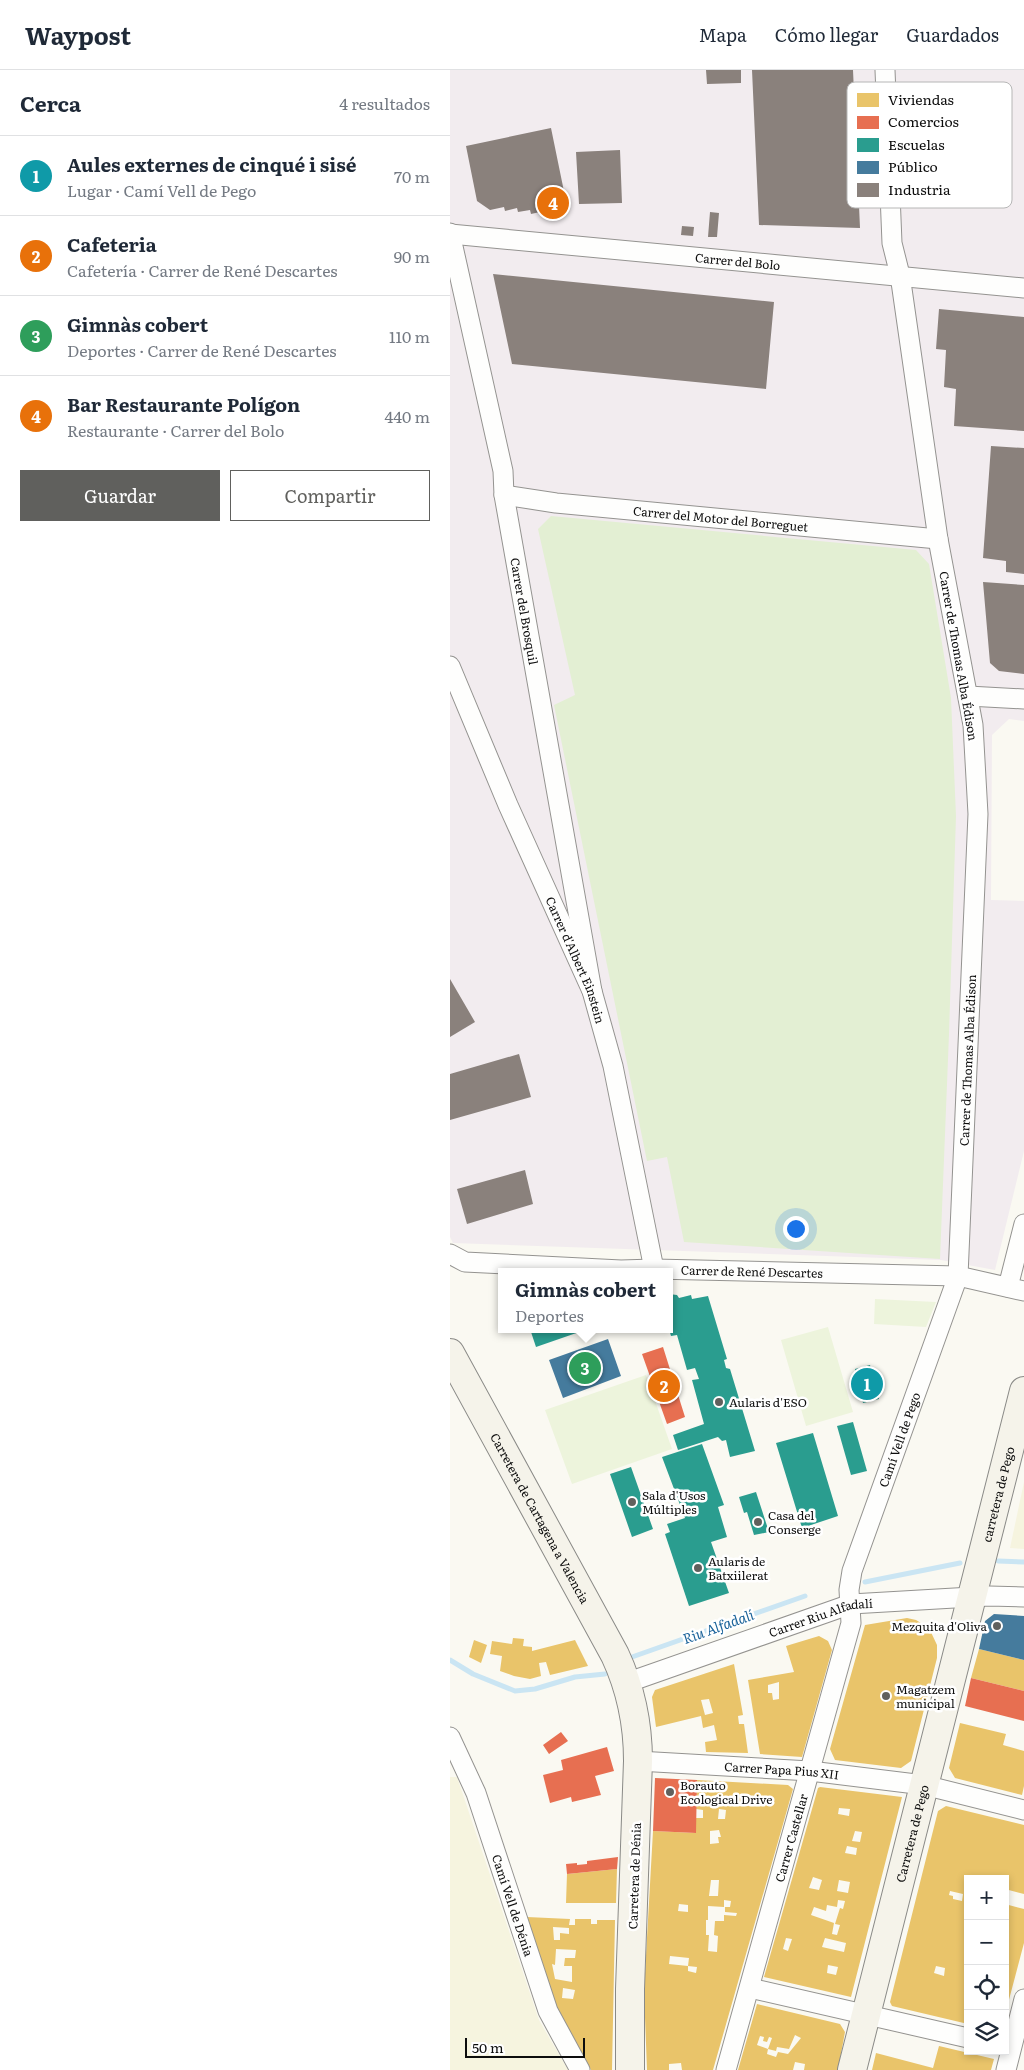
<!DOCTYPE html>
<html lang="es">
<head>
<meta charset="utf-8">
<style>
  body { margin:0; font-family:Literata,serif; background:#f2f2f3; color:#1f2937 }
  .controls { position:absolute; right:15px; bottom:15px; display:grid; overflow:hidden; border-radius:0px; box-shadow:0 2px 8px #0003 }
  .controls button { width:45px; height:45px; display:grid; place-items:center; padding:0; border:0; border-bottom:1px solid #e0e1e3; background:#fff; color:#1f2937; font:25px sans-serif }
  .scale { position:absolute; left:15px; bottom:12px; width:120px; box-sizing:border-box; padding-left:5px; border:2px solid #0d0d0d; border-top:0; font-size:14px; line-height:18px; white-space:nowrap; color:#0d0d0d; -webkit-text-stroke:4px #fff; paint-order:stroke }
  .you { position:absolute; left:345px; top:1158px; width:18px; height:18px; margin:-12px; border:4px solid #fff; border-radius:50%; background:#1a73e8; box-shadow:0 0 0 8px #1a73e833 }
  .badge { display:grid; place-items:center; width:32px; height:32px; border-radius:50%; background:#60605d; color:#fff; font-size:16px; font-weight:700 }
  .pin { position:absolute; translate:-50% -50%; border:2px solid #fff; box-shadow:0 1px 5px #0006 }
  .popup { position:absolute; left:48px; top:1198px; width:175px; height:65px; box-sizing:border-box; display:grid; place-content:center; border-radius:0px; background:#fff; filter:drop-shadow(0 1px 4px #0005); font-size:16px; white-space:nowrap; color:#747a83 }
  .popup b { font-size:19px; color:#1f2937 }
  .popup::after { content:''; position:absolute; left:50%; top:100%; margin-left:-10px; border:10px solid transparent; border-top-color:#fff }
  .list { margin:0; padding:0; list-style:none }
  h2 { display:flex; justify-content:space-between; align-items:center; height:65px; margin:0; padding:0 20px; font-size:21px }
  h2 small { font-size:16px; font-weight:400; color:#747a83 }
  .list li { display:grid; grid-template-columns:32px 1fr auto; gap:15px; align-items:center; box-sizing:border-box; height:80px; padding:0 20px; border-top:1px solid #e0e1e3 }
  .list b { display:block; font-size:19px; white-space:nowrap }
  .list p { margin:0; font-size:16px; white-space:nowrap; color:#747a83 }
  .list em { font-size:16px; font-style:normal; color:#747a83 }
  .actions { display:flex; gap:10px; padding:15px 20px }
  .actions a { flex:1; padding:11px 0; border:1px solid #60605d; border-radius:0px; text-align:center; font-size:18px; color:#60605d }
  .actions .main { background:#60605d; color:#fff }
  .icon { flex:none; width:28px; height:28px; fill:none; stroke:currentColor; stroke-width:2; stroke-linecap:round; stroke-linejoin:round }
  .map { position:relative; flex:none; width:574px; height:2000px; overflow:hidden }
  header { display:flex; align-items:center; gap:30px; box-sizing:border-box; height:70px; padding:0 25px; background:#fff; border-bottom:1px solid #e0e1e3 }
  header strong { font-size:24px }
  nav { display:flex; gap:28px; margin-inline-start:auto; font-size:18px }
  main { display:flex }
  aside { flex:1; background:#fff }
  .map>svg:first-child { display:block }
  .industrial { fill:#f2ecef }
  .farmland { fill:#f6f4df }
  .green { fill:#e3efd3 }
  .pitch { fill:#edf4dc }
  .homes { fill:#e9c46a; fill-rule:evenodd }
  .shops { fill:#e76f51 }
  .schools { fill:#2a9d8f }
  .public { fill:#457b9d }
  .industry { fill:#8a817c }
  .lines { fill:none; stroke-linecap:round; stroke-linejoin:round }
  .stream { stroke:#cae5f3; stroke-width:5 }
  .minor-casing { stroke:#949390; stroke-width:21 }
  .secondary-casing { stroke:#8a8a87; stroke-width:30 }
  .minor { stroke:#fefefd; stroke-width:19 }
  .secondary { stroke:#f5f3ea; stroke-width:28 }
  .poi-dot { fill:#60605d; stroke:#fff; stroke-width:2 }
  .labels { text-anchor:middle; dominant-baseline:central; stroke-width:5; stroke-linejoin:round; paint-order:stroke }
  .street-label { font-size:12px; fill:#0d0d0d; stroke:#fff }
  .poi-label { font-size:12px; fill:#0d0d0d; stroke:#fff; text-anchor:start }
  .water-label { font-size:14px; font-style:italic; fill:#1b639a; stroke:#fff }
  .key { fill:#fff; stroke:#b6b6b6; stroke-width:1 }
  .key-label { font-size:14px; fill:#0d0d0d }
</style>
</head>
<body>
<header>
<strong>Waypost</strong>
<nav><a>Mapa</a><a>Cómo llegar</a><a>Guardados</a></nav>
</header>
<main>
<aside>
<h2>Cerca<small>4 resultados</small></h2>
<ul class="list">
<li><span class="badge" style="background:#0f9aa8">1</span><div><b>Aules externes de cinqué i sisé</b><p>Lugar · Camí Vell de Pego</p></div><em>70 m</em></li>
<li><span class="badge" style="background:#e8710a">2</span><div><b>Cafeteria</b><p>Cafetería · Carrer de René Descartes</p></div><em>90 m</em></li>
<li><span class="badge" style="background:#2e9e5b">3</span><div><b>Gimnàs cobert</b><p>Deportes · Carrer de René Descartes</p></div><em>110 m</em></li>
<li><span class="badge" style="background:#e8710a">4</span><div><b>Bar Restaurante Polígon</b><p>Restaurante · Carrer del Bolo</p></div><em>440 m</em></li>
</ul>
<div class="actions"><a class="main">Guardar</a><a>Compartir</a></div>
</aside>
<div class="map">
<svg width="574" height="2000" viewBox="0 0 574 2000">
  <rect width="100%" height="100%" fill="#faf9f2"/>
  <path class="industrial" d="M0,0h574v651l-15,-2 -17,16 -1,165 33,1v250l-29,119 -54,-10 -488,-17 -3,-6z"/>
  <path class="farmland" d="M574,1412v67l-14,-1z
    M0,1707h7l82,243 29,50h-118z"/>
  <path class="green" d="M101,446l365,34 13,14 22,134 5,118 -7,218 -9,225 -256,-17 -17,-85 -20,4 -93,-456 21,-10 -37,-166z"/>
  <path class="pitch" d="M425,1229l61,3 -10,25 -52,-3z
    M378,1257l25,85 -47,14 -25,-86z
    M196,1305l26,74 -100,35 -27,-74z"/>
  <path class="homes" d="M457,1548l9,2 13,8 8,17v13l-26,103 -10,7 -66,-8 -5,-11 35,-124z
    M369,1566l9,5 4,9 -30,107 -42,-3 -12,-74 46,-8 -8,-26zM329,1612v17l-6,1 -1,-7h-4v-8z
    M63,1568l11,1 -1,7 9,1v4l43,-11 13,26 -38,9 -4,-13 -7,1 2,13 -11,3 -16,-3 -14,-5 2,-15 -12,-2 2,-13 20,3z
    M24,1570l13,5 -6,18 -12,-6z
    M529,1579l45,11v31l-53,-13z
    M284,1594l9,51 -5,1 1,8h5l4,29 -42,-1 -1,-10 12,-2 -3,-15 -11,3 -2,-12 -45,11 -4,-30 3,-7zM259,1629l4,14 -8,2 -4,-15z
    M510,1653l46,11 -3,11 21,6v35l-2,9 -67,-17 -6,-10z
    M247,1710l91,5 5,4 -80,281h-31l-1,-7 -12,1v6h-22l-3,-79 9,-160 43,2v-15h7v-8l-7,-1zM269,1739l7,1 -1,9h-7zM269,1760l2,7h-3l1,6 -9,1v-13zM261,1810h8l-1,16h-9zM274,1830l7,1 -1,6h-5v5l12,1 -1,3 -12,-1v6h-9l-1,14 4,1 -1,16 -9,-1 1,-16h-3v-15h2v-14l16,1zM229,1834l9,1v7l-10,-1zM220,1886l19,2 -1,8 9,1 -1,6 -8,-2v-5l-19,-2z
    M370,1717l82,10 -51,200 -87,-20 54,-189zM389,1738l11,1 -1,7 -11,-2zM405,1761l7,1 -2,10 -8,-1zM397,1776l10,2 -1,7 -11,-2zM363,1807l9,3 -3,10 -10,-2zM389,1810l11,2 -2,11 -11,-2zM388,1830l7,1 -2,8 -3,-1 -5,16 5,1 -3,10 -5,-1 2,-11 -23,-8 3,-8 12,4 1,-6 10,2zM336,1868l6,1 -4,12 -5,-2zM375,1868l21,5 -2,9 -22,-5zM378,1895l10,2 -2,8 -9,-2z
    M496,1736l78,19v69l-19,-5v-10h-37v145l-76,-18 -2,-4 48,-191zM500,1821l13,3 -1,7 -9,-2v-3l-4,-1zM486,1896l9,2 -1,8 -10,-3z
    M167,1799l-1,34h-50l1,-29z
    M555,1834l19,5v34l-18,68z
    M77,1847l43,2 -1,6h6v-6h16v5h6v-4h18l-3,150h-21l-35,-56zM103,1857l16,1v6l-9,-1v7h-6zM106,1879l20,1 -1,8h-10l-1,8h8v16l-17,-3 -3,-15 3,1zM113,1918l12,2 -2,9 -11,-1z
    M307,1934l83,20 5,8 -7,38h-34l1,-6 -10,-2 -2,8h-55zM345,1965l6,3 -13,16 -10,-2 -2,5 -9,-3 1,-5 8,2 1,-4 12,2zM310,1966l4,1 -1,4 4,1 2,-5 3,1 -4,11 -11,-4z
    M489,1976l55,13 -3,11h-119l4,-17 57,15z"/>
  <path class="shops" d="M213,1277l22,70 -18,7 -25,-70z
    M521,1608l53,13v30l-59,-15z
    M111,1662l7,9 -19,13 -6,-9z
    M157,1677l7,24 -19,5 6,19 -29,7 -1,-5 -21,6 -7,-28 20,-5 -2,-10z
    M205,1708l42,2 -1,53 -43,-2z
    M168,1787l-1,12 -50,5 -1,-10 11,-1v2l10,-1v-3z"/>
  <path class="schools" d="M219,1224l8,1 2,3 12,-3 1,4 16,-3 19,63 -3,1 2,8 4,1 25,82 -25,6 -4,-17 -4,1 -4,-4 -40,13 -5,-15 31,-11 -12,-44 7,-1 -4,-11 -8,2 -10,-35 -6,1 -2,-7z
    M80,1259h55v1l-49,17z
    M420,1295l9,34 -16,4 -8,-34z
    M403,1352l14,49 -16,4 -14,-49z
    M363,1363l25,83 -36,12 -26,-85z
    M252,1374l22,61 -6,2 9,30 -16,5 18,51 -40,13 -24,-72 5,-2 -3,-8 18,-6 -23,-61z
    M181,1397l22,62 -21,8 -22,-63z
    M306,1422l13,40 -15,3 -7,-23 -3,1 -5,-16z"/>
  <path class="public" d="M158,1269l13,37 -58,22 -14,-38z
    M544,1544l30,2v44l-45,-11 6,-28z"/>
  <path class="industry" d="M256,0h35v13l-34,1z
    M302,0h101l7,158 -101,-3z
    M101,58l17,83 -18,5 -1,-6 -18,4 -1,-4 -12,2 -1,-4 -12,3 -1,-4 -14,3 -13,-9 -11,-55z
    M170,80l2,53 -43,1 -3,-52z
    M260,142l9,1 -2,24h-9z
    M232,156l12,1 -1,9 -12,-1z
    M43,204l281,28 -8,87 -254,-25z
    M489,239l85,8v114l-70,-5 2,-37 -12,-2 2,-37 -10,-1z
    M541,376l33,2v126l-18,-2v-11l-23,-3z
    M533,512l41,3v89l-25,-3 -9,-8z
    M0,909l25,43 -25,15z
    M69,984l12,43 -81,23v-46z
    M75,1100l8,34 -66,20 -10,-35z"/>
  <g class="lines">
    <path class="stream" d="M548,1491l26,1
      M415,1512l95,-19
      M182,1587l173,-61
      M0,1590l23,14 42,17 20,-2 40,-12 30,-3"/>
    <g class="minor-casing">
      <g id="minor">
        <path id="s1" d="M0,163l53,238 1,24 88,496"/>
        <path id="s2" d="M0,164l574,54"/>
        <path id="s3" d="M54,425l52,8 382,36"/>
        <path id="s4" d="M0,596l58,139 84,186 21,75 41,203"/>
        <path d="M518,626l56,3"/>
        <path id="s5" d="M0,1184l15,8 156,8 33,-1 304,7 66,15"/>
        <path d="M558,1217l16,-63"/>
        <path id="s6" d="M176,1613l225,-79 138,-8 35,1"/>
        <path id="s7" d="M0,1667l26,56 72,218 32,59"/>
        <path id="s8" d="M188,1691l172,10 114,14 100,25"/>
        <path d="M300,1918l218,50"/>
        <path id="s9" d="M276,2000l125,-447 -2,-33 3,-19 106,-295 20,-462 -5,-89 -35,-186 -38,-264 -8,-32 -7,-173"/>
        <path d="M556,2000l18,-71"/>
      </g>
    </g>
    <g class="secondary-casing">
      <g id="secondary">
        <path id="s10" d="M0,1283l165,302c15,32 23,70 23,106l-8,228v81"/>
        <path id="s11" d="M402,2000l172,-679"/>
      </g>
    </g>
    <use href="#minor" class="minor"/>
    <use href="#secondary" class="secondary"/>
  </g>
  <g class="poi-dot">
    <circle cx="269" cy="1332" r="5"/>
    <circle cx="182" cy="1432" r="5"/>
    <circle cx="308" cy="1452" r="5"/>
    <circle cx="248" cy="1498" r="5"/>
    <circle cx="547" cy="1556" r="5"/>
    <circle cx="436" cy="1626" r="5"/>
    <circle cx="220" cy="1722" r="5"/>
  </g>
  <g class="labels">
    <g class="street-label">
      <text stroke="none"><textPath href="#s2" startOffset="289">Carrer del Bolo</textPath></text>
      <text stroke="none"><textPath href="#s3" startOffset="218">Carrer del Motor del Borreguet</textPath></text>
      <text stroke="none"><textPath href="#s1" startOffset="386">Carrer del Brosquil</textPath></text>
      <text transform="translate(509 586) rotate(80)">Carrer de Thomas Alba Édison</text>
      <text stroke="none"><textPath href="#s4" startOffset="320">Carrer d'Albert Einstein</textPath></text>
      <text stroke="none"><textPath href="#s9" startOffset="1046">Carrer de Thomas Alba Édison</textPath></text>
      <text stroke="none"><textPath href="#s5" startOffset="304">Carrer de René Descartes</textPath></text>
      <text stroke="none"><textPath href="#s9" startOffset="656">Camí Vell de Pego</textPath></text>
      <text stroke="none"><textPath href="#s11" startOffset="594">carretera de Pego</textPath></text>
      <text stroke="none"><textPath href="#s10" startOffset="188">Carretera de Cartagena a Valencia</textPath></text>
      <text stroke="none"><textPath href="#s6" startOffset="206">Carrer Riu Alfadalí</textPath></text>
      <text stroke="none"><textPath href="#s8" startOffset="144">Carrer Papa Pius XII</textPath></text>
      <text stroke="none"><textPath href="#s11" startOffset="244">Carretera de Pego</textPath></text>
      <text stroke="none"><textPath href="#s9" startOffset="241">Carrer Castellar</textPath></text>
      <text transform="translate(184 1806) rotate(-88)">Carretera de Dénia</text>
      <text stroke="none"><textPath href="#s7" startOffset="180">Camí Vell de Dénia</textPath></text>
    </g>
    <g class="poi-label">
      <text x="279" y="1332">Aularis d'ESO</text>
      <text x="192" y="1425">Sala d'Usos<tspan x="192" dy="14">Múltiples</tspan></text>
      <text x="318" y="1445">Casa del<tspan x="318" dy="14">Conserge</tspan></text>
      <text x="258" y="1491">Aularis de<tspan x="258" dy="14">Batxiilerat</tspan></text>
      <text x="537" y="1556" text-anchor="end">Mezquita d'Oliva</text>
      <text x="446" y="1619">Magatzem<tspan x="446" dy="14">municipal</tspan></text>
      <text x="230" y="1715">Borauto<tspan x="230" dy="14">Ecological Drive</tspan></text>
    </g>
    <g class="water-label">
      <text transform="translate(268 1556) rotate(-20)">Riu Alfadalí</text>
    </g>
  </g>
  <rect x="397" y="12" width="165" height="126" rx="8" class="key"/>
  <rect x="407" y="23" width="22" height="14" fill="#e9c46a"/>
  <rect x="407" y="46" width="22" height="13" fill="#e76f51"/>
  <rect x="407" y="68" width="22" height="14" fill="#2a9d8f"/>
  <rect x="407" y="91" width="22" height="13" fill="#457b9d"/>
  <rect x="407" y="113" width="22" height="14" fill="#8a817c"/>
  <g class="key-label">
    <text x="438" y="35">Viviendas</text>
    <text x="438" y="57">Comercios</text>
    <text x="438" y="80">Escuelas</text>
    <text x="438" y="102">Público</text>
    <text x="438" y="125">Industria</text>
  </g>
</svg>
<div class="controls">
<button>+</button>
<button>−</button>
<button><svg class="icon" aria-label="locate" viewBox="0 0 24 24"><circle cx="12" cy="12" r="6"/><path d="M12 2v4M12 18v4M2 12h4M18 12h4"/></svg></button>
<button><svg class="icon" aria-label="layers" viewBox="0 0 24 24"><path d="M12 4l9 5-9 5-9-5zM3 14l9 5 9-5"/></svg></button>
</div>
<div class="scale">50 m</div>
<div class="you"></div>
<div class="pin badge" style="left:417px;top:1314px;background:#0f9aa8">1</div>
<div class="pin badge" style="left:214px;top:1316px;background:#e8710a">2</div>
<div class="pin badge" style="left:135px;top:1298px;background:#2e9e5b">3</div>
<div class="popup"><b>Gimnàs cobert</b>Deportes</div>
<div class="pin badge" style="left:103px;top:133px;background:#e8710a">4</div>
</div>
</main>
</body>
</html>
